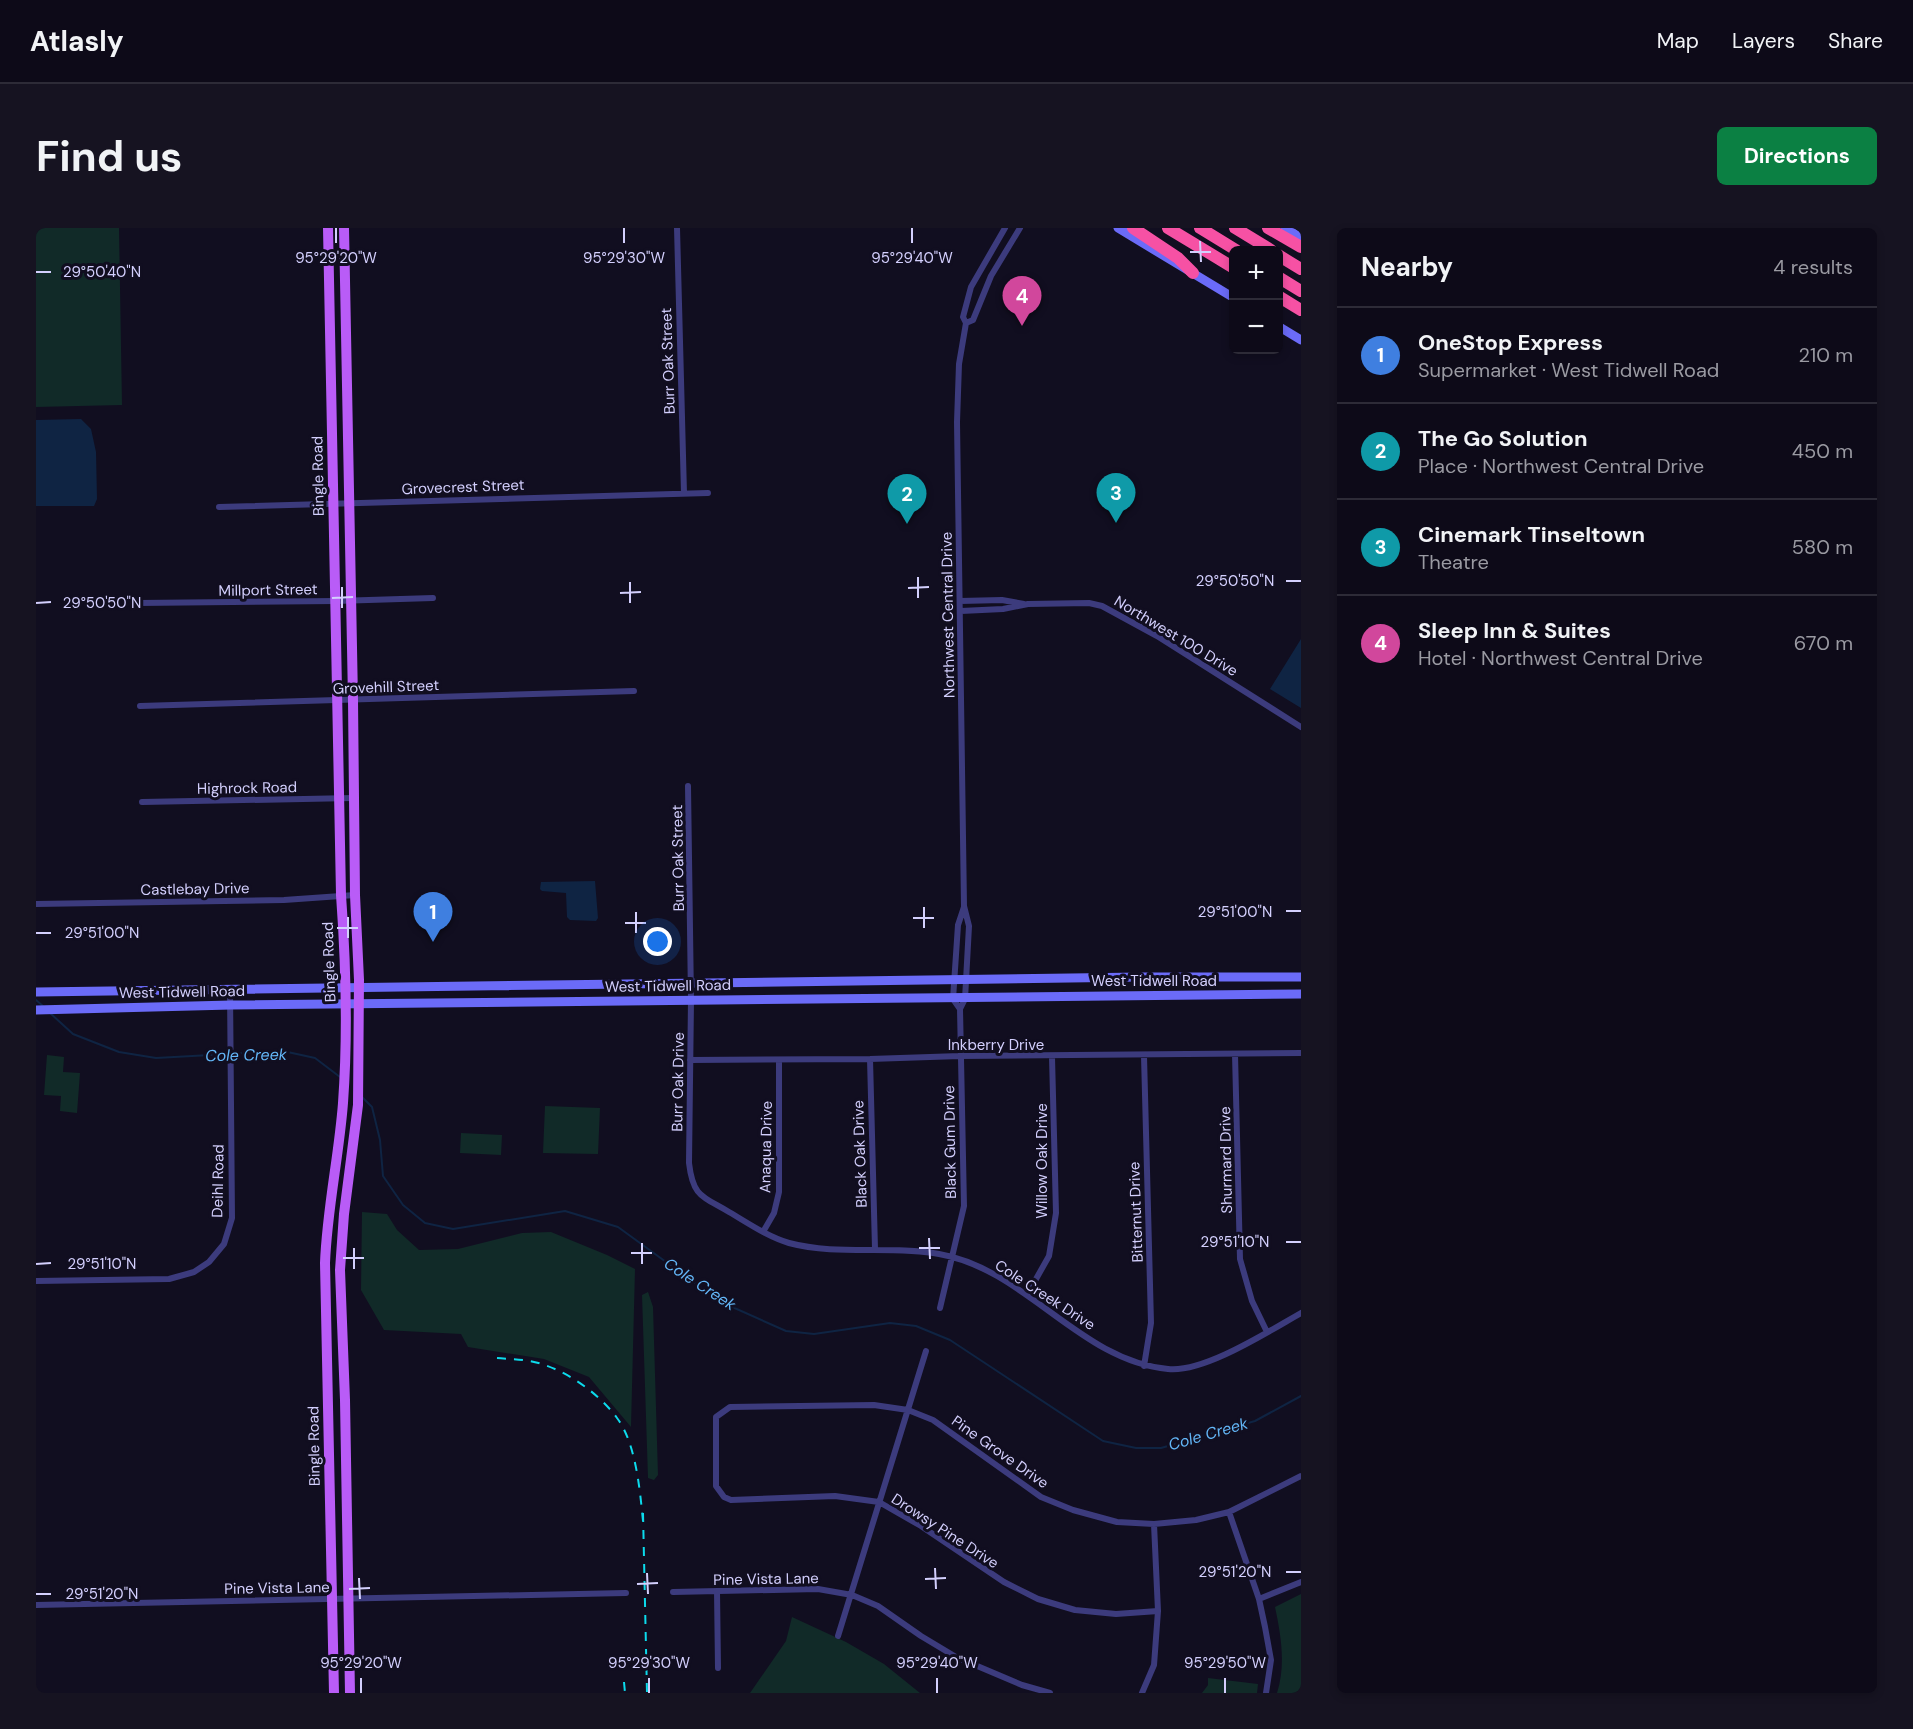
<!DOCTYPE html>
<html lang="en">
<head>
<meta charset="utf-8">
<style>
  body { margin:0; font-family:"DM Sans",sans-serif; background:#161321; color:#f1f3f6 }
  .controls { position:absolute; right:18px; top:18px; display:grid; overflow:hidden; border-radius:9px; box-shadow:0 3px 9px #0003 }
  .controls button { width:54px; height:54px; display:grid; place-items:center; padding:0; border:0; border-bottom:2px solid #2d2b37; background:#0d0a18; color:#f1f3f6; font:30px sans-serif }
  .you { position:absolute; left:622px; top:714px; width:21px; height:21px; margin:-15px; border:4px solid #fff; border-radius:50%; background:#1a73e8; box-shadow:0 0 0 9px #1a73e833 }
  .badge { display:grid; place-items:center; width:39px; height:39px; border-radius:50%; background:#0b8043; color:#fff; font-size:20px; font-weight:700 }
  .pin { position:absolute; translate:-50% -50px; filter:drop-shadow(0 2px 3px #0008) }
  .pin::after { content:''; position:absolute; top:32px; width:21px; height:18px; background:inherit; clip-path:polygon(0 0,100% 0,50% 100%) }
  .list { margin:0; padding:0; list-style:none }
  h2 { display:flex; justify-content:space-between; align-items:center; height:78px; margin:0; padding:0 24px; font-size:26px }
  h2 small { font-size:20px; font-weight:400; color:#9a9aa2 }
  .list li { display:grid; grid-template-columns:39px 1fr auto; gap:18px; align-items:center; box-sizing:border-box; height:96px; padding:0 24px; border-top:2px solid #2d2b37 }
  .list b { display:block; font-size:22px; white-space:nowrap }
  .list p { margin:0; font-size:20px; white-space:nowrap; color:#9a9aa2 }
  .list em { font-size:20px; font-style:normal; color:#9a9aa2 }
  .map { position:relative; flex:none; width:1265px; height:1465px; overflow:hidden; border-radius:9px }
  header { display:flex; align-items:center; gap:36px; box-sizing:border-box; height:84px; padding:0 30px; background:#0d0a18; border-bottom:2px solid #2d2b37 }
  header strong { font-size:28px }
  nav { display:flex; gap:33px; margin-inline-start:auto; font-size:21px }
  .intro { display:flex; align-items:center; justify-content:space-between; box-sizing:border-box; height:144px; padding:0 36px }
  h1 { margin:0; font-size:42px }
  .button { padding:15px 27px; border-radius:9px; background:#0b8043; color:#fff; font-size:21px; font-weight:700 }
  main { display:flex; gap:36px; padding:0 36px }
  aside { flex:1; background:#0d0a18; border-radius:9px; box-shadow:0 3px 9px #0003 }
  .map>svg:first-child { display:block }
  .green { fill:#112a28 }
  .water { fill:#0f2443 }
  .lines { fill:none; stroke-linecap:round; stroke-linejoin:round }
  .stream { stroke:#0f2443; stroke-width:2 }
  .minor { stroke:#3c3b7d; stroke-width:6 }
  .secondary { stroke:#6b6bf8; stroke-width:9 }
  .primary { stroke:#b95cf7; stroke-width:10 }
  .motorway { stroke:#f651a4; stroke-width:12 }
  .rail { stroke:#0cdbec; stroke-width:2; stroke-dasharray:9 8; stroke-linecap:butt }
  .ticks { fill:none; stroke:#d3cffd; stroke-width:2 }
  .labels { text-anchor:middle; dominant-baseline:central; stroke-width:6; stroke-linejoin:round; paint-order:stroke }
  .street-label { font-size:15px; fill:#d3cffd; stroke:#110e20 }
  .water-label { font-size:16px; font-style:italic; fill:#63b6f7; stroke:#110e20 }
  .ticks-label { font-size:15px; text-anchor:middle; fill:#d3cffd; stroke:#110e20; stroke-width:6; stroke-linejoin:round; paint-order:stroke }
</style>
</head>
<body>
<header>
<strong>Atlasly</strong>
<nav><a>Map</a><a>Layers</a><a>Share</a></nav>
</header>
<div class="intro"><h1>Find us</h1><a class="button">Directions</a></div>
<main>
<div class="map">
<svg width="1265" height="1465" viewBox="0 0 1265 1465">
  <rect width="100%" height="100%" fill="#110e20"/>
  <path class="green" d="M0,0h83l3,177 -86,2z
    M11,827l17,2 -1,15 17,1 -3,40 -17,-2 1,-15 -17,-1z
    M509,878l55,2 -2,46 -55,-1z
    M425,905l41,2 -1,20 -41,-2z
    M326,984l25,2 10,16 22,20 39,-1 64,-16 29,-1 56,23 28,14 -4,158 -42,-50 -45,-18 -76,-12 -7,-13 -77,-4 -23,-40z
    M612,1064l5,15 5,168 -4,5 -6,-2 -6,-183z
    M1265,1366v99h-24c9,-28 4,-58 -2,-86z
    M756,1389l54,25 38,22 36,29h-170l36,-52z
    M1172,1450l50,6 -1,9h-55l6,-8z"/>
  <path class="water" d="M45,191l10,10 5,23 1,47 -3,7h-58v-86z
    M1265,411v69l-31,-19z
    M559,653l3,37 -2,3 -26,-1 -3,-3 -1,-24 -24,-2 -2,-2 1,-7z"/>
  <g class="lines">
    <path class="stream" d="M0,772l8,7
      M14,785l23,21 46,18 37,6 127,-7 32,7 25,19
      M326,869l10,10 8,33 3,36 20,29 22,18 28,6 112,-18 53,16 103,75 65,29 28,3 76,-11 26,3 34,14 153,101 33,7h25l94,-27 46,-25"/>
    <path class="minor" d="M641,0l7,265
      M930,95l7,-3 18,-44 29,-48
      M183,279l489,-14
      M924,373l42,-1 22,4
      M102,375l198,-2 97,-3
      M925,383l42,-2 25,-5 61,-1 13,3 55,30 144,91
      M104,478l494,-15
      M652,558l3,214 -2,163c4,34 13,33 40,49 19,11 39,25 60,31 49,13 101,2 150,11 87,15 141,107 229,115 36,4 101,-38 133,-56
      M106,574l211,-4
      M0,676l248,-4 71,-5
      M924,781l-7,-10 5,-74 6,-18
      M1199,826l5,205 12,42 15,31
      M1108,828l7,267 -7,43
      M834,831l5,190
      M654,832l180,-1 90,-3 341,-3
      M727,1004l11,-19 5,-21v-132
      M0,1053l133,-2 25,-7 15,-10 15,-18 8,-26 -2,-228
      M991,1067l22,-39 7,-43 -4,-156
      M904,1080l24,-102 -4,-197 5,-10 4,-73 -5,-20 -7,-484 2,-58 7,-41 -3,-6 8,-30 34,-59
      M1193,1284l30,87 6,28 6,33 -5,33
      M681,1363l1,77
      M637,1364l145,-3 34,6 26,11 43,30 35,21 66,28 28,8
      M1223,1371l42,-17
      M0,1377l590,-12
      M1122,1383l-42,3 -41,-4 -37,-11 -34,-17 -83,-56 -42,-24 -44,-6 -104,4 -7,-3 -8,-11v-69l14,-10 144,-2 34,5 25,10 108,77 32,13 44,12 37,2 42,-4 33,-8 72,-36
      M802,1408l88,-285
      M1106,1465l12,-28 4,-54 -4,-87"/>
    <path class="secondary" d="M1082,0l116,70
      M1249,0l16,10
      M1242,98l23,14
      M0,764l1106,-15h159
      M0,782l195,-5 1070,-11"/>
    <path class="primary" d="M292,0l13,667c5,69 7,139 2,208 -4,53 -16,106 -18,160l9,430
      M308,0l9,472 2,195 4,85 -1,125 -14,109 -4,56 5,130 5,293"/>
    <path class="motorway" d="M1097,0l45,30 15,15
      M1132,0l66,40
      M1164,0l36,22
      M1199,0l36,22
      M1232,0l33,19
      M1242,27l23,14
      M1242,49l23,14
      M1242,68l23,14"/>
    <path class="rail" d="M461,1130c11,1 22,1 33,3 32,6 68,31 87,57 19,25 23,73 26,103
      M607,1285l4,180
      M588,1454l1,11"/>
  </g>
  <path class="ticks" d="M300,0v15M588,0v15M876,0v15M1164,13l1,21M1154,24h21M0,44h15M882,349v21M1250,353h15M594,354v21M306,359v21M872,360l21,-1M584,365l21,-1M296,370l21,-1M0,375l15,-1M888,679v21M1250,683h15M600,684v21M312,689v21M877,690h21M589,695h21M301,700h21M0,705h15M893,1010l1,21M1250,1014h15M606,1015v21M318,1020v21M883,1020h21M595,1025h21M307,1030h21M0,1036l15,-1M899,1340l1,21M1250,1344h15M611,1345l1,21M323,1350l1,21M889,1351l21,-1M601,1356l21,-1M313,1361l21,-1M0,1366h15M325,1450v15M613,1450v15M901,1450v15M1189,1450v15"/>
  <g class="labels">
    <g class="street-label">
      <text transform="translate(632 133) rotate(-92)">Burr Oak Street</text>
      <text transform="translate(282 248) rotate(-91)">Bingle Road</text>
      <text transform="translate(427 259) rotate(-2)">Grovecrest Street</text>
      <text transform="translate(232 362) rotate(-1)">Millport Street</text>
      <text transform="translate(912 387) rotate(-91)">Northwest Central Drive</text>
      <text transform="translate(1140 408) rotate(31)">Northwest 100 Drive</text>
      <text transform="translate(350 459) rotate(-2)">Grovehill Street</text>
      <text transform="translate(211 560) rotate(-1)">Highrock Road</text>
      <text transform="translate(642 630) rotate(-91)">Burr Oak Street</text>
      <text transform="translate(159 661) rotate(-1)">Castlebay Drive</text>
      <text transform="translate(293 734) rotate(-92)">Bingle Road</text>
      <text x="1118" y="753">West Tidwell Road</text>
      <text transform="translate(632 758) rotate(-1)">West Tidwell Road</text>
      <text transform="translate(146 764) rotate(-1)">West Tidwell Road</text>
      <text x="960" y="817">Inkberry Drive</text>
      <text transform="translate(642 854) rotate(-89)">Burr Oak Drive</text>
      <text transform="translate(914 914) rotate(-91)">Black Gum Drive</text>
      <text transform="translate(730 919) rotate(-89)">Anaqua Drive</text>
      <text transform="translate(824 926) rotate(-92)">Black Oak Drive</text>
      <text transform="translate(1190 932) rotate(-91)">Shurmard Drive</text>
      <text transform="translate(1006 933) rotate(-90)">Willow Oak Drive</text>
      <text transform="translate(182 953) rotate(-89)">Deihl Road</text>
      <text transform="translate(1100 984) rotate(-92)">Bitternut Drive</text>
      <text transform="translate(1009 1067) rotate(33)">Cole Creek Drive</text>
      <text transform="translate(278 1218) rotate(-91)">Bingle Road</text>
      <text transform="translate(964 1224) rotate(35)">Pine Grove Drive</text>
      <text transform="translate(909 1303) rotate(33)">Drowsy Pine Drive</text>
      <text transform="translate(730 1351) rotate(-1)">Pine Vista Lane</text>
      <text transform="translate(241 1360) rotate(-1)">Pine Vista Lane</text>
    </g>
    <g class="water-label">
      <text transform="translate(210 827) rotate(-1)">Cole Creek</text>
      <text transform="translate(664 1056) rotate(33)">Cole Creek</text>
      <text transform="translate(1172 1206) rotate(-16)">Cole Creek</text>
    </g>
  </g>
  <g class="ticks-label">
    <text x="300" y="35">95°29'20"W</text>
    <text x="588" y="35">95°29'30"W</text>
    <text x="876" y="35">95°29'40"W</text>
    <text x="66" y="49">29°50'40"N</text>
    <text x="1199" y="358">29°50'50"N</text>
    <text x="66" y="380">29°50'50"N</text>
    <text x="1199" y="689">29°51'00"N</text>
    <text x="66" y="710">29°51'00"N</text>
    <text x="1199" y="1019">29°51'10"N</text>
    <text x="66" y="1041">29°51'10"N</text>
    <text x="1199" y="1349">29°51'20"N</text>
    <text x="66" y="1371">29°51'20"N</text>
    <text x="325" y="1440">95°29'20"W</text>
    <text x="613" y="1440">95°29'30"W</text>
    <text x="901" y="1440">95°29'40"W</text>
    <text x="1189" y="1440">95°29'50"W</text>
  </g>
</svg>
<div class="controls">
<button>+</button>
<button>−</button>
</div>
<div class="you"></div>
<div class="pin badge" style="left:397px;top:714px;background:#3f7fe0">1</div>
<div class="pin badge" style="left:871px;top:296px;background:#0f9aa8">2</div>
<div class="pin badge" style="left:1080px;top:295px;background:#0f9aa8">3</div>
<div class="pin badge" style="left:986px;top:98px;background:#d1479c">4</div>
</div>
<aside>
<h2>Nearby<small>4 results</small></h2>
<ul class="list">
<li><span class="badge" style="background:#3f7fe0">1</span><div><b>OneStop Express</b><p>Supermarket · West Tidwell Road</p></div><em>210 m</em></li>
<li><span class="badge" style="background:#0f9aa8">2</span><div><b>The Go Solution</b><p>Place · Northwest Central Drive</p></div><em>450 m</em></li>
<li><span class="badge" style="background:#0f9aa8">3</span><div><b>Cinemark Tinseltown</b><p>Theatre</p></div><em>580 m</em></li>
<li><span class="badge" style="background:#d1479c">4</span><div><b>Sleep Inn &amp; Suites</b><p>Hotel · Northwest Central Drive</p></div><em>670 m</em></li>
</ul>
</aside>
</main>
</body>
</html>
